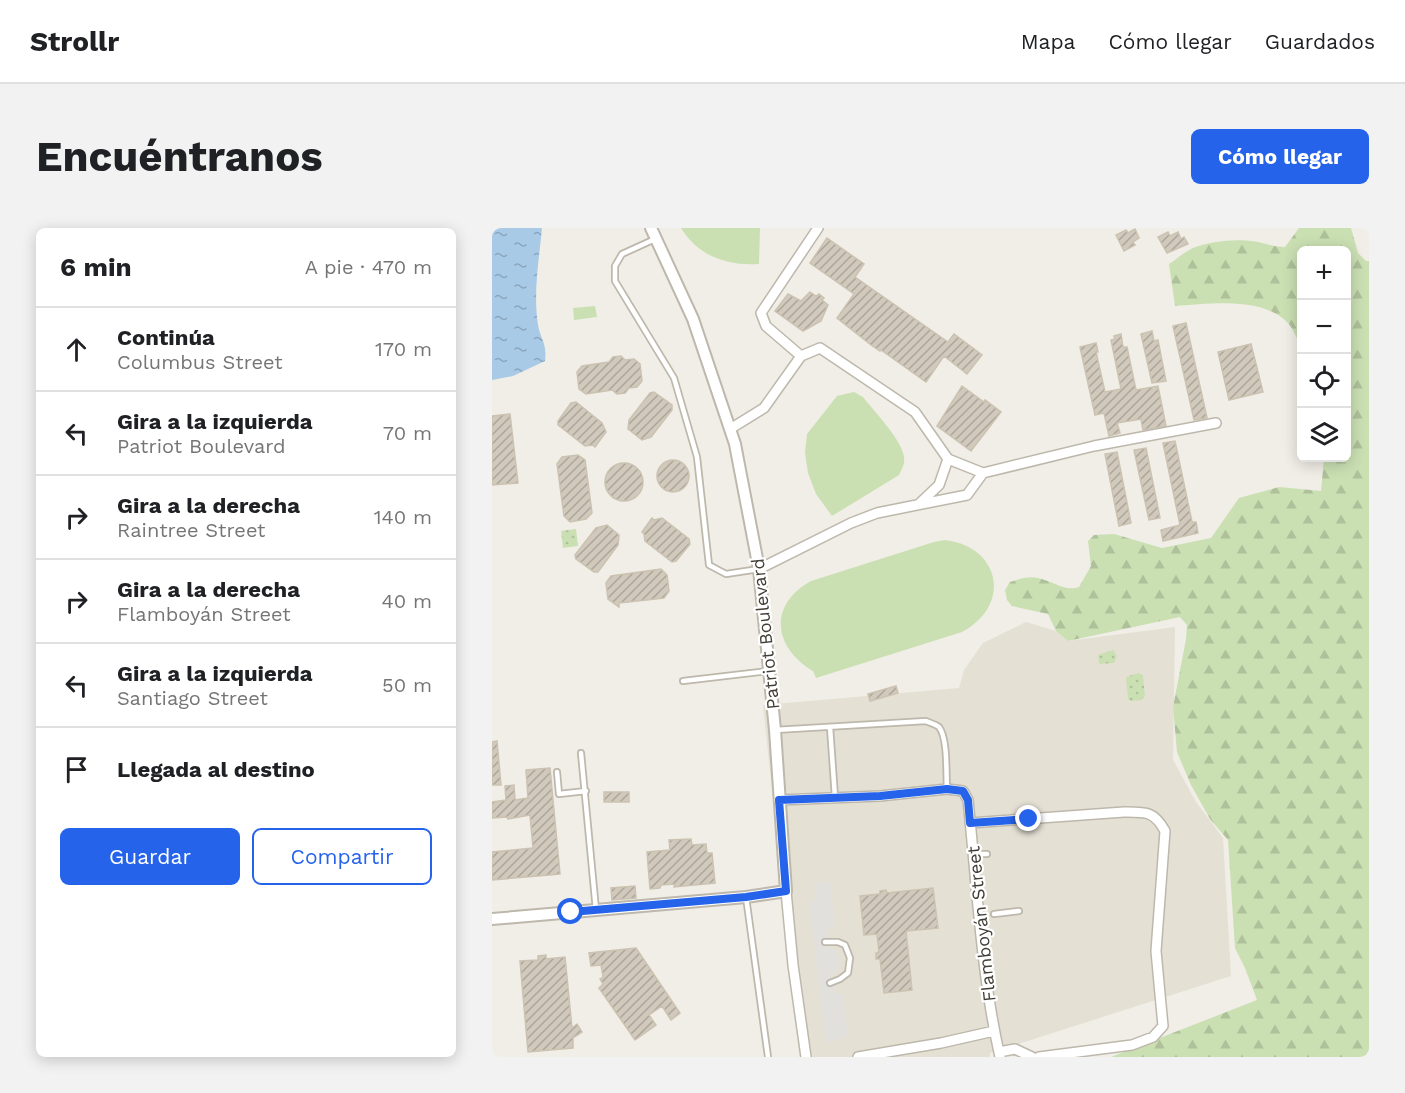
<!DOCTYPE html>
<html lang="es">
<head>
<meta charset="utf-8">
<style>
  body { margin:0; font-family:"Work Sans",sans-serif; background:#f2f2f2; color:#202124 }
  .controls { position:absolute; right:18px; top:18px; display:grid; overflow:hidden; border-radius:9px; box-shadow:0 3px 15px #0003 }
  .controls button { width:54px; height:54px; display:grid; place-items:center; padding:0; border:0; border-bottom:2px solid #e0e0e0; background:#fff; color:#202124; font:30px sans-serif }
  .stop { position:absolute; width:18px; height:18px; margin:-14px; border:4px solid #2563eb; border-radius:50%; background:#fff }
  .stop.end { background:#2563eb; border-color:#fff; box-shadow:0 2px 6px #0008 }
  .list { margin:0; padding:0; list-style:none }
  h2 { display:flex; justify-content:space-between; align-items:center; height:78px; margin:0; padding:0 24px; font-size:26px }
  h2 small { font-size:20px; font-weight:400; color:#757577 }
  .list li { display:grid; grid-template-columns:39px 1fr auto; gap:18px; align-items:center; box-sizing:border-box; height:84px; padding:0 24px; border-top:2px solid #e0e0e0 }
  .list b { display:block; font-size:22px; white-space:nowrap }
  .list p { margin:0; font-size:20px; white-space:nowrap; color:#757577 }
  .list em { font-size:20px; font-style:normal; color:#757577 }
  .actions { display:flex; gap:12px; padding:18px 24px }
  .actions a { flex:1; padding:14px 0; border:2px solid #2563eb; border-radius:9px; text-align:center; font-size:21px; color:#2563eb }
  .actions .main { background:#2563eb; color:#fff }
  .icon { flex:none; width:33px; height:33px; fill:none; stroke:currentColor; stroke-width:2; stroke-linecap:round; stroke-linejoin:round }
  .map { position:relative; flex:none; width:877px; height:829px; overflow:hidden; border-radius:9px }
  header { display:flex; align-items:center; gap:36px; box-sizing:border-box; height:84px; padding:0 30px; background:#fff; border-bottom:2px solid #e0e0e0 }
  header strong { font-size:28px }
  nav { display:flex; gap:33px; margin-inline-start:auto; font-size:21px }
  .intro { display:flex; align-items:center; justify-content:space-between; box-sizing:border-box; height:144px; padding:0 36px }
  h1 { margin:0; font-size:42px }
  .button { padding:15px 27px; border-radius:9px; background:#2563eb; color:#fff; font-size:21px; font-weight:700 }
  main { display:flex; gap:36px; padding:0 36px }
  aside { flex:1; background:#fff; border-radius:9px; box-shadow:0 3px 15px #0003 }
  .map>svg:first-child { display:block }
  .residential { fill:#e4e0d4 }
  .green { fill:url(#green-dots) }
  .forest { fill:url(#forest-firs) }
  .pitch { fill:#cae0b3 }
  .parking { fill:#e2e0dd }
  .water { fill:url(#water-ripples) }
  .building { fill:url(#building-hatch); stroke:#cbc2b1; stroke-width:1.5 }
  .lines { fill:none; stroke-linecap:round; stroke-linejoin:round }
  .service-casing { stroke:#beb8ac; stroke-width:8 }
  .minor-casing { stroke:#beb8ac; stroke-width:12 }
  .tertiary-casing { stroke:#beb8ac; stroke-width:14 }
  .service { stroke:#fff; stroke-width:4.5 }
  .minor { stroke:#fff; stroke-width:9 }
  .tertiary { stroke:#fff; stroke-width:10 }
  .route { stroke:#2563eb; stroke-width:8 }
  .labels { text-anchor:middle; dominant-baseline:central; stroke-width:4.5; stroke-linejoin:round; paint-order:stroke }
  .street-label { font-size:18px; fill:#423e36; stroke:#fff }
</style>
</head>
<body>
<header>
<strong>Strollr</strong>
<nav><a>Mapa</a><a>Cómo llegar</a><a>Guardados</a></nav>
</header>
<div class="intro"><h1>Encuéntranos</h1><a class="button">Cómo llegar</a></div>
<main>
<aside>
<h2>6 min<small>A pie · 470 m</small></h2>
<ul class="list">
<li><svg class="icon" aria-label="ahead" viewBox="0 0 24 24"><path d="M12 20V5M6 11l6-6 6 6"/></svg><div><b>Continúa</b><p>Columbus Street</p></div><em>170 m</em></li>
<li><svg class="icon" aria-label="left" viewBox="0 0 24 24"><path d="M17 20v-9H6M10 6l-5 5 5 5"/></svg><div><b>Gira a la izquierda</b><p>Patriot Boulevard</p></div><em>70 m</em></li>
<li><svg class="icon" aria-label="right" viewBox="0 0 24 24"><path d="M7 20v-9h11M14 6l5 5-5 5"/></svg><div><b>Gira a la derecha</b><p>Raintree Street</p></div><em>140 m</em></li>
<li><svg class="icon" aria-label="right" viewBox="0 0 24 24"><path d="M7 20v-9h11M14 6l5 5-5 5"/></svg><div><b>Gira a la derecha</b><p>Flamboyán Street</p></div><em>40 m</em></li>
<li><svg class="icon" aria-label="left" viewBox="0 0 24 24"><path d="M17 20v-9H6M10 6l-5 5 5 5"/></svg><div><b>Gira a la izquierda</b><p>Santiago Street</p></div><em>50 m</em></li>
<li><svg class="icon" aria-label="arrive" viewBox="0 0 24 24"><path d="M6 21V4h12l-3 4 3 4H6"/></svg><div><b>Llegada al destino</b></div></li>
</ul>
<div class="actions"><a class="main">Guardar</a><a>Compartir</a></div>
</aside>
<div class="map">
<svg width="877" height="829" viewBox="0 0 877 829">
  <defs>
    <pattern id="green-dots" width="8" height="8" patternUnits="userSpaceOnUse" patternTransform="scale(1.5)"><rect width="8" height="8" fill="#cae0b3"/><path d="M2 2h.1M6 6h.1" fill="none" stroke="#afc19b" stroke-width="1.8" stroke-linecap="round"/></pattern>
    <pattern id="forest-firs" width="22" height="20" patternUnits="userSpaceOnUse" patternTransform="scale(1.5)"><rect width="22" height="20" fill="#cae0b3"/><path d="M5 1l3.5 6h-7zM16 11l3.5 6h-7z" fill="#afc19b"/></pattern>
    <pattern id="water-ripples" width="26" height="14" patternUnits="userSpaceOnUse" patternTransform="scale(1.5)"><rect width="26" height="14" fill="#a8cae7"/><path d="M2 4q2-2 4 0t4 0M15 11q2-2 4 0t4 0" fill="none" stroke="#8aa5bc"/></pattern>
    <pattern id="building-hatch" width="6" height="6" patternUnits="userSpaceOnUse" patternTransform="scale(1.5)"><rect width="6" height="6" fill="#d1cabc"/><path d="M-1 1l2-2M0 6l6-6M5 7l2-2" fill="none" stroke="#aba59a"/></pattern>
  </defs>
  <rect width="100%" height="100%" fill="#f0eee6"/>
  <path class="residential" d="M534,394l30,9 12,10 107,-14 -2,133 23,42 27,36 8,138 -241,77v4h-190l-37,-352 196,-17 5,-18 19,-27z"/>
  <path class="green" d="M84,301l2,17 -15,2 -2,-17z
    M621,422l4,6 -3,7 -15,1 -1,-9z
    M647,445l4,3 2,20 -4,4 -10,1 -3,-2 -2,-22z"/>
  <path class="forest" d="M807,0h52l7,25 8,8h3v796h-258l146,-57 -12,-32 -10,-20 -7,-108 -18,-21 -19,-34 -14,-33 -4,-45 13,-68 1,-14 -7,-8 -112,24 -12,-10 -8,-17 -36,-8 -5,-6 -2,-10 5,-8c9,-3 18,-6 28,-4 15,3 27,14 41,9l12,-21 -3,-25 6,-6 20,-1 48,14 49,-10 28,-40 40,-11 42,4 3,-33h22v-208h-44l-1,98c-3,-7 -7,-18 -13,-25 -26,-27 -79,-19 -113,-17l-6,-42c8,-5 15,-12 24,-16 18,-7 45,-10 65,-6 9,2 17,5 27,5z"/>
  <path class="pitch" d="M189,0h79l-1,36c-32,2 -61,-8 -78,-36z
    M103,78l2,11 -23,3 -1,-12z
    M362,164l9,5c11,14 39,43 41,60 1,7 -2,12 -5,18l-67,41 -16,-22 -8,-21 -3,-20 2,-19 30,-38z
    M453,312c56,7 67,65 17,92l-146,46 -3,-7c-40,-24 -45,-66 -2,-90l123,-39z"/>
  <path class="parking" d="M338,654l5,43 -7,2 3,23 7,-1 2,22 -7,1 2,22h8l5,42 -8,1v3l-14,2 -17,-141 7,-1 -2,-17z"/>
  <path class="water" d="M0,0h50c-3,32 -9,65 -4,97 3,16 9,17 7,36l-32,15 -21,4z"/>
  <path class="building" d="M643,1l4,9 -6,4 2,3 -11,6 -8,-16 10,-5 2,3z
    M676,4l2,4 8,-4 3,7 3,-2 4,7 -21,9 -9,-16z
    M335,10l37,26 -9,13 93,65 6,-8 28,21 -15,19 -23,-18 -18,26 -45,-32 -1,1 -9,-6 -34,-27 17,-24 -44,-31z
    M318,64l6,4 3,-2 5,4 -2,2 6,5 -7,16 -18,10 -28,-20 13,-17 13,7z
    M694,95l21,95 -13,2 -21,-94z
    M660,103l2,10 4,-1 8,41 -14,2 -11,-49z
    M629,106l2,13h4l9,43 22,-4 8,40 -23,4 -2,-11 -24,4 3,10 -11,3 -5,-23 -9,2 -15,-68 16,-4 2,9h-2l9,40 16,-3 -10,-49 4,-1 -1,-3z
    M759,116l12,48 -34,8 -11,-48z
    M129,128l4,4 9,-1 6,5 2,17 -5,6 -8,1 -4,5 -8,1 -5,-4 -26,4 -7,-5 -2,-17 5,-6 27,-4 4,-5z
    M470,158l22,16 1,-2 16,12 -30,39 -34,-25z
    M162,164l18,13v5l-21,27 -9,3 -14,-11 1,-9 21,-27z
    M84,174l26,21 4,9 -11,15 -2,-2 -8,1 -27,-21v-4l13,-18z
    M18,186l8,69 -26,2v-69z
    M683,213l17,81h4l2,11 -35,8 -2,-11 19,-5 -17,-82z
    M654,220l14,70 -11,2 -15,-70z
    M625,224l14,71 -12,3 -14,-72z
    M86,227l7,5 7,53 -6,6 -16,3 -6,-6 -7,-52 5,-7z
    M165 248a16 16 0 1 1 32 0a16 16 0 1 1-32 0Z
    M113 254a19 19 0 1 1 38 0a19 19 0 1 1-38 0Z
    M160,290l2,2 8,-2 27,21 1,5 -14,17 -4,1 -27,-21 -1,-7 -2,-2z
    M115,297l12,10 -1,10 -20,27h-4l-18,-13 -1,-4 21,-27z
    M169,341l6,6 2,16 -5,7 -45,5v4l-11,-8 -2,-16 5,-7z
    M404,458l2,7 -28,8 -2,-7z
    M5,513l4,44h-9v-43z
    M58,540l10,106 -68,6v-28l41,-4 -3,-33 -22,4 -1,-2 -15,1v-16l14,-2 -1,-14 9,-1 1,15 13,-2 -2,-28z
    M112,564h25v10h-25z
    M199,611l1,6 14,-1 1,9h5l3,30 -41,4 1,-3 -14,1 -1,3 -10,1 -3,-37 23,-2 -1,-10z
    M143,658l1,12 -24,2 -1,-12z
    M441,660l5,40 -32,3 6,59 -28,3 -4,-34h-4v-6l3,-1 -2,-18 -13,1 -4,-39 20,-2v-3l6,-1 1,3z
    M144,720l44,65 -9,7 -9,-14 -13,9 7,10 -21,15 -36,-52 4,-4 -3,-5 3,-2 -2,-12 -10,1 -2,-13z
    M54,727v4l19,-2 7,71 5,-4 5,8 -9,6v10l-45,4 -8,-91 18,-1v-4z"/>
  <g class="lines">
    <g class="service-casing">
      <path id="service" d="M163,11l-33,15 -7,12v15l59,97 23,79 12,108 17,9 33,-5
        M191,453l86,-10
        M338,499l5,70
        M283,502l151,-9c4,2 9,3 13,6 9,11 7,48 8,62
        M89,525l15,157
        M65,544l2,22 27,-3
        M480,626h15
        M254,669l22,160
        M502,686l25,-3
        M333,714h13l7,3 5,13 -2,15 -8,6 -10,4"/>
    </g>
    <g class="minor-casing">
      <path id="minor" d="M309,128l-35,-30 -5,-13 57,-85
        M238,201l34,-21 37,-52 19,-8 95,64 33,47 35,14 111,-27 122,-23
        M427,276l20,-19 9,-26
        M267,341l92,-46 26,-10 90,-18 16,-22
        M287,572l101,-4 67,-7 16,2 5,9c9,86 13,173 32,257
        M478,595l154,-11c22,0 30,-1 41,19l-9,120 7,75 -10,11 -21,8 -93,12
        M294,663l7,74 13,92
        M507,824l16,-3 17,8
        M366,829l83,-14 53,-12"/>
    </g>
    <g class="tertiary-casing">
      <path id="tertiary" d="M0,691l254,-22 40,-6 -11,-161 -16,-161 -24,-125 -42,-125 -42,-91"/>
    </g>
    <use href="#service" class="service"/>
    <use href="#minor" class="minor"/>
    <use href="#tertiary" class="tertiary"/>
  </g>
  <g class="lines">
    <path class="route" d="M79,684l175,-15 40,-6 -7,-91 101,-4 67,-7 16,2 5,9 2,23 59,-4"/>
  </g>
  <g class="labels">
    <g class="street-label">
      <text transform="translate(273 406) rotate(-96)">Patriot Boulevard</text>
      <text transform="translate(489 696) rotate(-96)">Flamboyán Street</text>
    </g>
  </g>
</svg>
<div class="controls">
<button>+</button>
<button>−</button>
<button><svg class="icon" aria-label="locate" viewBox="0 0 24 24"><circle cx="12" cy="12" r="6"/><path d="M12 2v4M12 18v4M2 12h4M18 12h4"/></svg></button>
<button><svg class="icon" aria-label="layers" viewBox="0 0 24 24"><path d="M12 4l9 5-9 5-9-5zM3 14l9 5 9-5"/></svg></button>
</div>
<div class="stop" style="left:79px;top:684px"></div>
<div class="stop end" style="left:537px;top:591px"></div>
</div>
</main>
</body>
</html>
